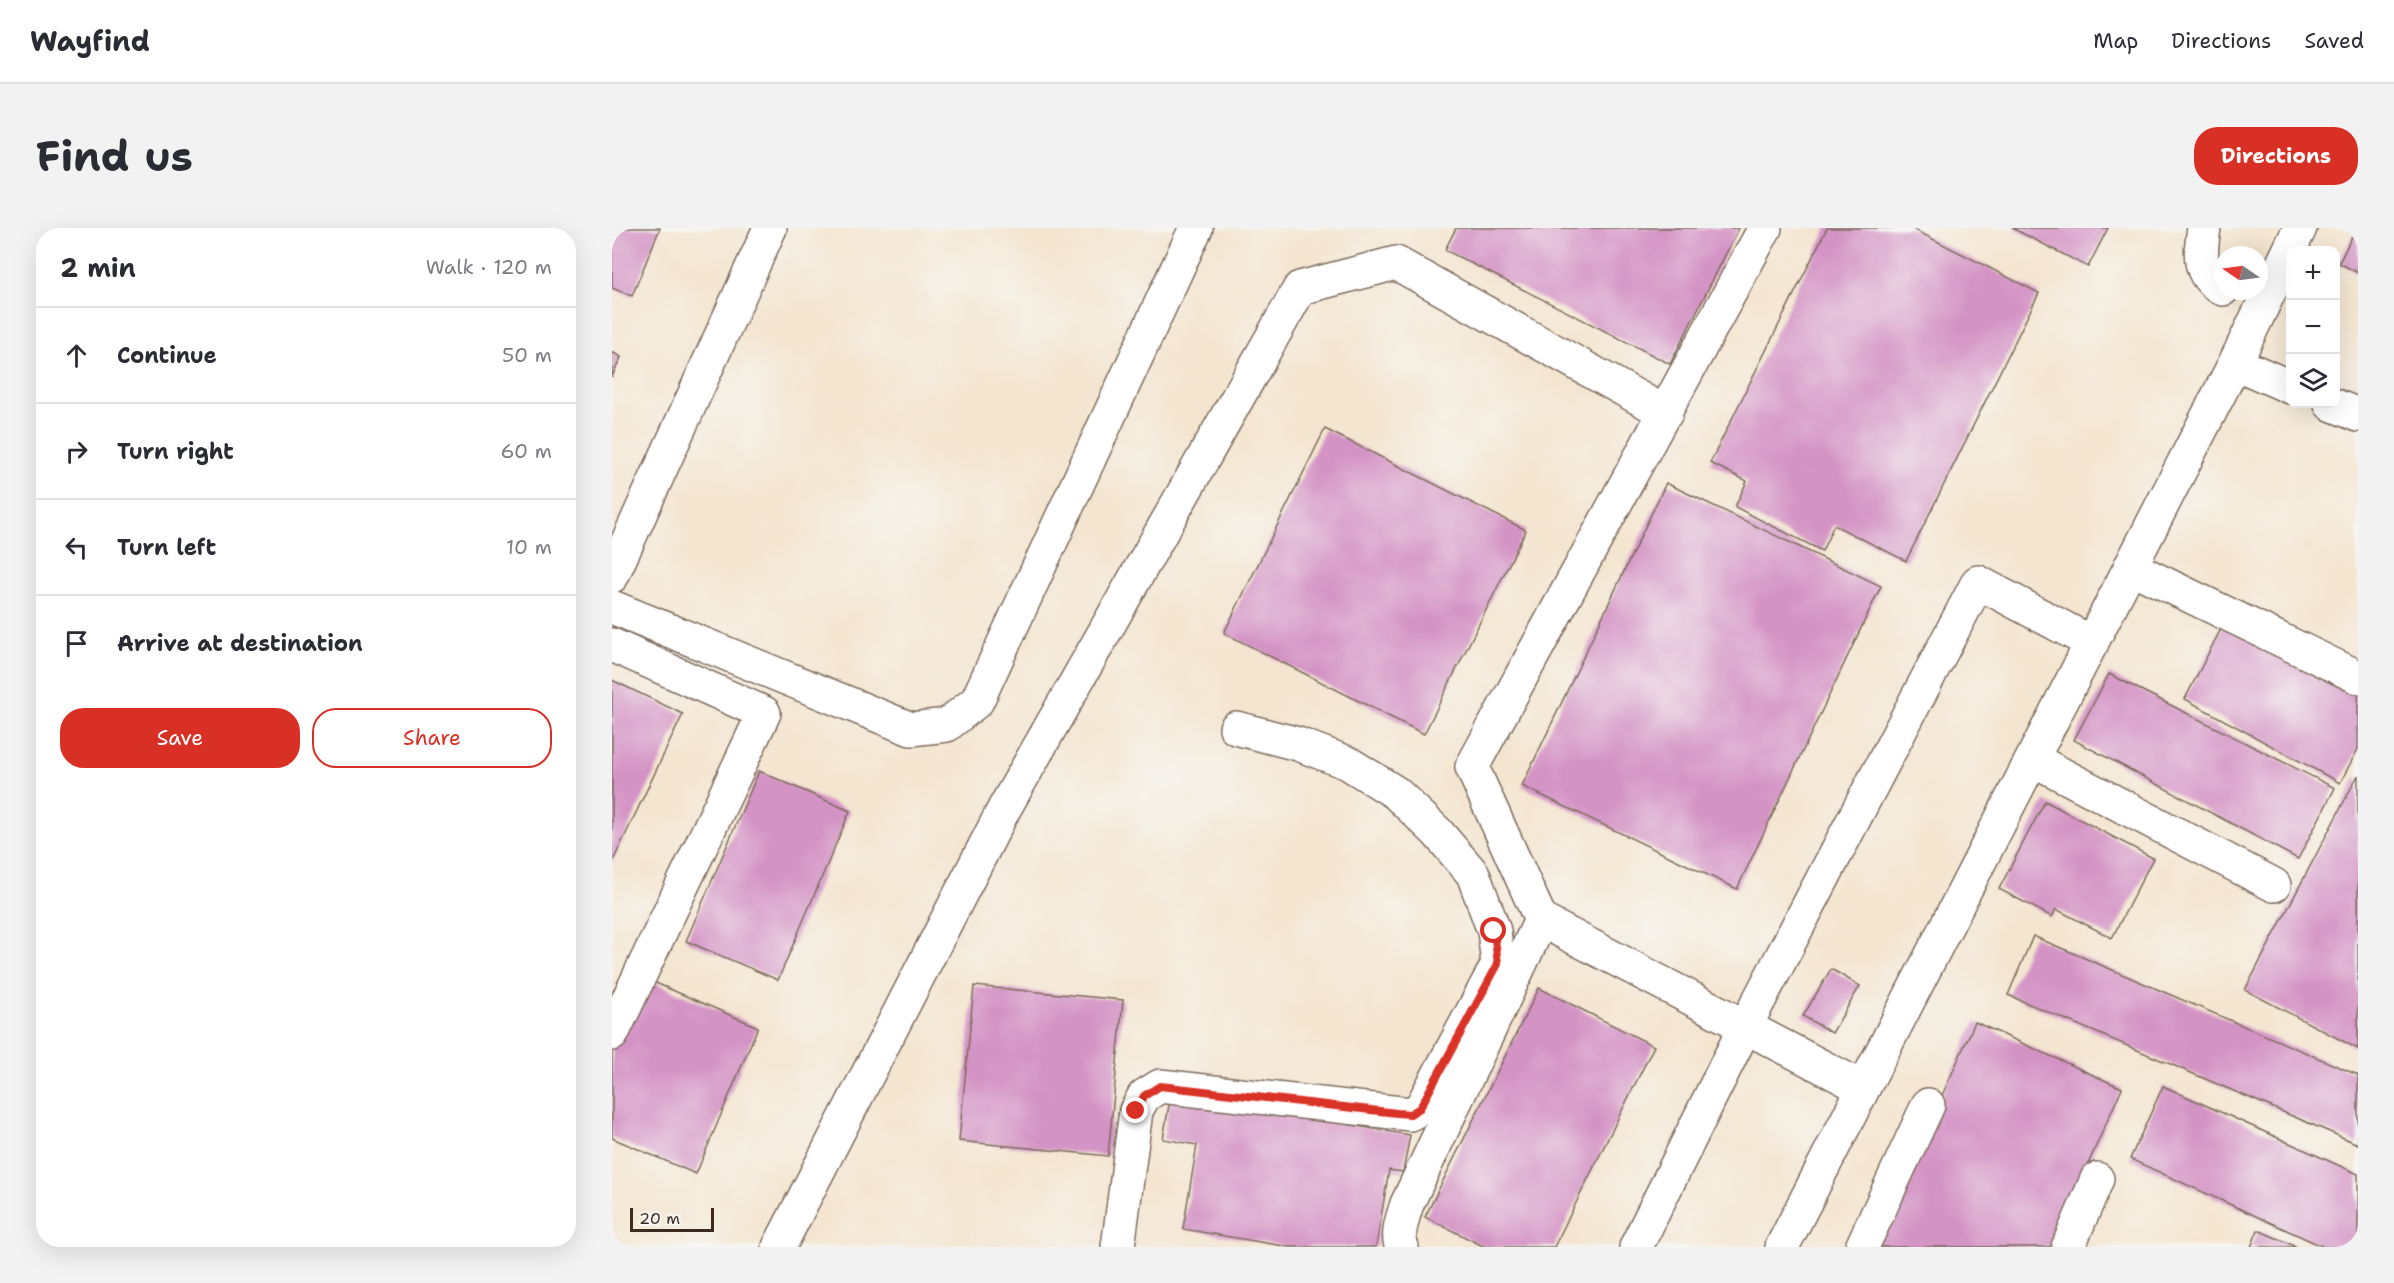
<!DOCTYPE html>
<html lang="en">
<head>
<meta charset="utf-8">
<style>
  body { margin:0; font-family:"Shantell Sans",sans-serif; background:#f2f2f3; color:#2b2b33 }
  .controls { position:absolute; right:18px; top:18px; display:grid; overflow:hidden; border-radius:12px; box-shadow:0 6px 24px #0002 }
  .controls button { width:54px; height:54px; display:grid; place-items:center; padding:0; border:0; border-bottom:2px solid #e1e1e2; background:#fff; color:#2b2b33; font:30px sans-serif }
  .compass { position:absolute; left:1602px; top:18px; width:54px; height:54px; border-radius:50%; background:#fff; box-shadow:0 6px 24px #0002; rotate:283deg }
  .scale { position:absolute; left:18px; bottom:15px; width:84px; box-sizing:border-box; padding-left:6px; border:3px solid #3b2a1e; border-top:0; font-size:16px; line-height:21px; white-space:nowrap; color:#3b2a1e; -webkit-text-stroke:4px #f6f6f2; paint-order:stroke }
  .stop { position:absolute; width:18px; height:18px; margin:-14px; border:4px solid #d93025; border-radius:50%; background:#fff }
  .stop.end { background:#d93025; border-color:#fff; box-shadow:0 2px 6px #0008 }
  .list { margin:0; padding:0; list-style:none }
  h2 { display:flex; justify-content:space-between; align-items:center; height:78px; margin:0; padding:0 24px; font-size:26px }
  h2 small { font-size:20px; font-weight:400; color:#7c7c81 }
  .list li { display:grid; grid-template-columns:39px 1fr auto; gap:18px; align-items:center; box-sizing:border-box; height:96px; padding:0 24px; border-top:2px solid #e1e1e2 }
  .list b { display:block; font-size:22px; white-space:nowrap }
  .list em { font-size:20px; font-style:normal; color:#7c7c81 }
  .actions { display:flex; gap:12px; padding:18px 24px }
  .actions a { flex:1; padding:14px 0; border:2px solid #d93025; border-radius:24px; text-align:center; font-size:21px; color:#d93025 }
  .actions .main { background:#d93025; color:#fff }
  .icon { flex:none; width:33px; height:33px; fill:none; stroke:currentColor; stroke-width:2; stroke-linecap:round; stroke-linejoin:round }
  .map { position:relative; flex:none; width:1746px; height:1019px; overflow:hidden; border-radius:24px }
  header { display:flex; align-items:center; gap:36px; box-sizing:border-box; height:84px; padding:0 30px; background:#fff; border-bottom:2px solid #e1e1e2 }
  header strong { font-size:28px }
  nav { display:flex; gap:33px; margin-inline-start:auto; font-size:21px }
  .intro { display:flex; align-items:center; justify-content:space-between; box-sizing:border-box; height:144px; padding:0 36px }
  h1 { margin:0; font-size:42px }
  .button { padding:15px 27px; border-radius:24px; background:#d93025; color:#fff; font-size:21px; font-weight:700 }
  main { display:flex; gap:36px; padding:0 36px }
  aside { flex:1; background:#fff; border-radius:24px; box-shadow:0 6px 24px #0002 }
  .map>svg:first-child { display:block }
  .building { fill:#d493c5 }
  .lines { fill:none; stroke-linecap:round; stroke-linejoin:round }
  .minor-casing { stroke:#7c6b5c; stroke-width:36 }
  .minor { stroke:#fff; stroke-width:33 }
  .route { stroke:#d93025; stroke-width:8 }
</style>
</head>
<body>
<header>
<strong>Wayfind</strong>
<nav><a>Map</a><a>Directions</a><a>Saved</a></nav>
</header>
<div class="intro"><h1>Find us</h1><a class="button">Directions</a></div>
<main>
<aside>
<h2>2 min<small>Walk · 120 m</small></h2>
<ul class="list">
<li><svg class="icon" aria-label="ahead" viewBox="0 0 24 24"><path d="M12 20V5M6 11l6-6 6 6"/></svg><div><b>Continue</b></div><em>50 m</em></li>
<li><svg class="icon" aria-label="right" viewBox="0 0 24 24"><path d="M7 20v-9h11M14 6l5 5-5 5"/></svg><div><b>Turn right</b></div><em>60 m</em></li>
<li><svg class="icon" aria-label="left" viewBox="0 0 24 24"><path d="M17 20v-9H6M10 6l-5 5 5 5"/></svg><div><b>Turn left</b></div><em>10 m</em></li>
<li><svg class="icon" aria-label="arrive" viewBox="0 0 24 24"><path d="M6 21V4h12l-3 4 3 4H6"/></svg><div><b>Arrive at destination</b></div></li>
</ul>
<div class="actions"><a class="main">Save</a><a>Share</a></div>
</aside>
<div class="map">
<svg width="1746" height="1019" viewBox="0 0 1746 1019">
  <rect width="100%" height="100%" fill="#f6f6f2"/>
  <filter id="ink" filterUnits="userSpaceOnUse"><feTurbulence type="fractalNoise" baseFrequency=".0167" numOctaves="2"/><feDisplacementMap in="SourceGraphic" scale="12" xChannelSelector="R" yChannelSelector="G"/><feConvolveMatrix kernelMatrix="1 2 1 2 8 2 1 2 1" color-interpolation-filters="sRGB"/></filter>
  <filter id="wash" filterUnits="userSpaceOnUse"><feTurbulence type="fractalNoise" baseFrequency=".008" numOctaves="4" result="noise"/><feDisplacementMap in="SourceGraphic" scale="24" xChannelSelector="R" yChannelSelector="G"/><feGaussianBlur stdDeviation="1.35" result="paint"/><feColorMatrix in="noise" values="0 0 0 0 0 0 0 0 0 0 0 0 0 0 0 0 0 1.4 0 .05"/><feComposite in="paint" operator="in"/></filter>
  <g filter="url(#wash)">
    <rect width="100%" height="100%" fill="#f4e5d0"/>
    <g id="blocks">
      <path class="building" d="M0,0h48l-28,68 -20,-8z
        M844,0h283l-69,136 -225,-114z
        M1215,0h84l128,65 -133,268 -72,-36 -12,26 -87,-44 12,-26 -37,-18z
        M1400,0h96l-20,39z
        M1744,0h2v45l-19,-10z
        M0,124l9,5 -9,20z
        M713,201l201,101 -102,204 -200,-101z
        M1054,255l215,103 -144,303 -215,-103z
        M1614,391l132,68v62l-18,34 -155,-84z
        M1497,446l226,114 -37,71 -224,-119z
        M0,452l71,34 -71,149z
        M147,543l91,40 -72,169 -92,-39z
        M1746,547v274l-113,-59z
        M1433,573l108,57 -41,80 -56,-29 -4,8 -53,-28z
        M1421,708l325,139v69l-350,-149z
        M1219,741l29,17 -28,47 -29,-17z
        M39,753l107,46 -62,147 -84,-36v-128z
        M362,758l149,14 -15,156 -149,-15z
        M927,760l115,58 -100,201h-69l-60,-30z
        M1363,794l147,66 -71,159h-177z
        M1551,858l195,88v73h-34l-194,-88z
        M559,866l239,41 -7,37 -14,-2 -13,77h-86l-107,-18 14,-84 -34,-6z
        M1646,1002l39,17h-46z"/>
    </g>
  </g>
  <g filter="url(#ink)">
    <use href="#blocks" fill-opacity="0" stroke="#7c6b5c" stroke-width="1.5"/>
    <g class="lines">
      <g class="minor-casing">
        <path id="minor" d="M1592,0c-4,26 -7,47 19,61
          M1623,135l55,24
          M1719,176l27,11
          M1518,339l228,110
          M0,348l158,-348
          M0,379l299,122 36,-4 30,-24 219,-473
          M0,417l152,68 -152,321
          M1420,531l242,126
          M929,692l-69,-153 293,-539
          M167,1019l225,-438 296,-521 96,-25 270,150
          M506,1019l18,-136 8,-15 16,-10 250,28 11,-6 77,-144 -4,-33 -21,-57 -36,-42 -41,-39 -48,-30 -50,-19 -62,-16
          M790,1019c-6,-12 1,-31 5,-43l134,-284 322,168
          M1024,1019l109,-220 233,-445 114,61
          M1170,1019l453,-884 65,-135
          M1250,1019l66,-142
          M1456,1019l29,-68"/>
      </g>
      <use href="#minor" class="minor"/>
    </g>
  </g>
  <g class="lines" filter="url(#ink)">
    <path class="route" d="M524,883l8,-15 16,-10 237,27 13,1 10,-6 78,-144 -4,-33"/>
  </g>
</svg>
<div class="controls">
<button>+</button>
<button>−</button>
<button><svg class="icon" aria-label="layers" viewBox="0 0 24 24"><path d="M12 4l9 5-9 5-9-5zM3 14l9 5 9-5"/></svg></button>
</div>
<svg class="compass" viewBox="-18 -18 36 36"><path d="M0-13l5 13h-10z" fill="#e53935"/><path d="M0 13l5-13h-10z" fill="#7c7c81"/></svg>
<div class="scale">20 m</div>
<div class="stop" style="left:882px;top:703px"></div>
<div class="stop end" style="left:524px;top:883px"></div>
</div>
</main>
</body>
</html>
